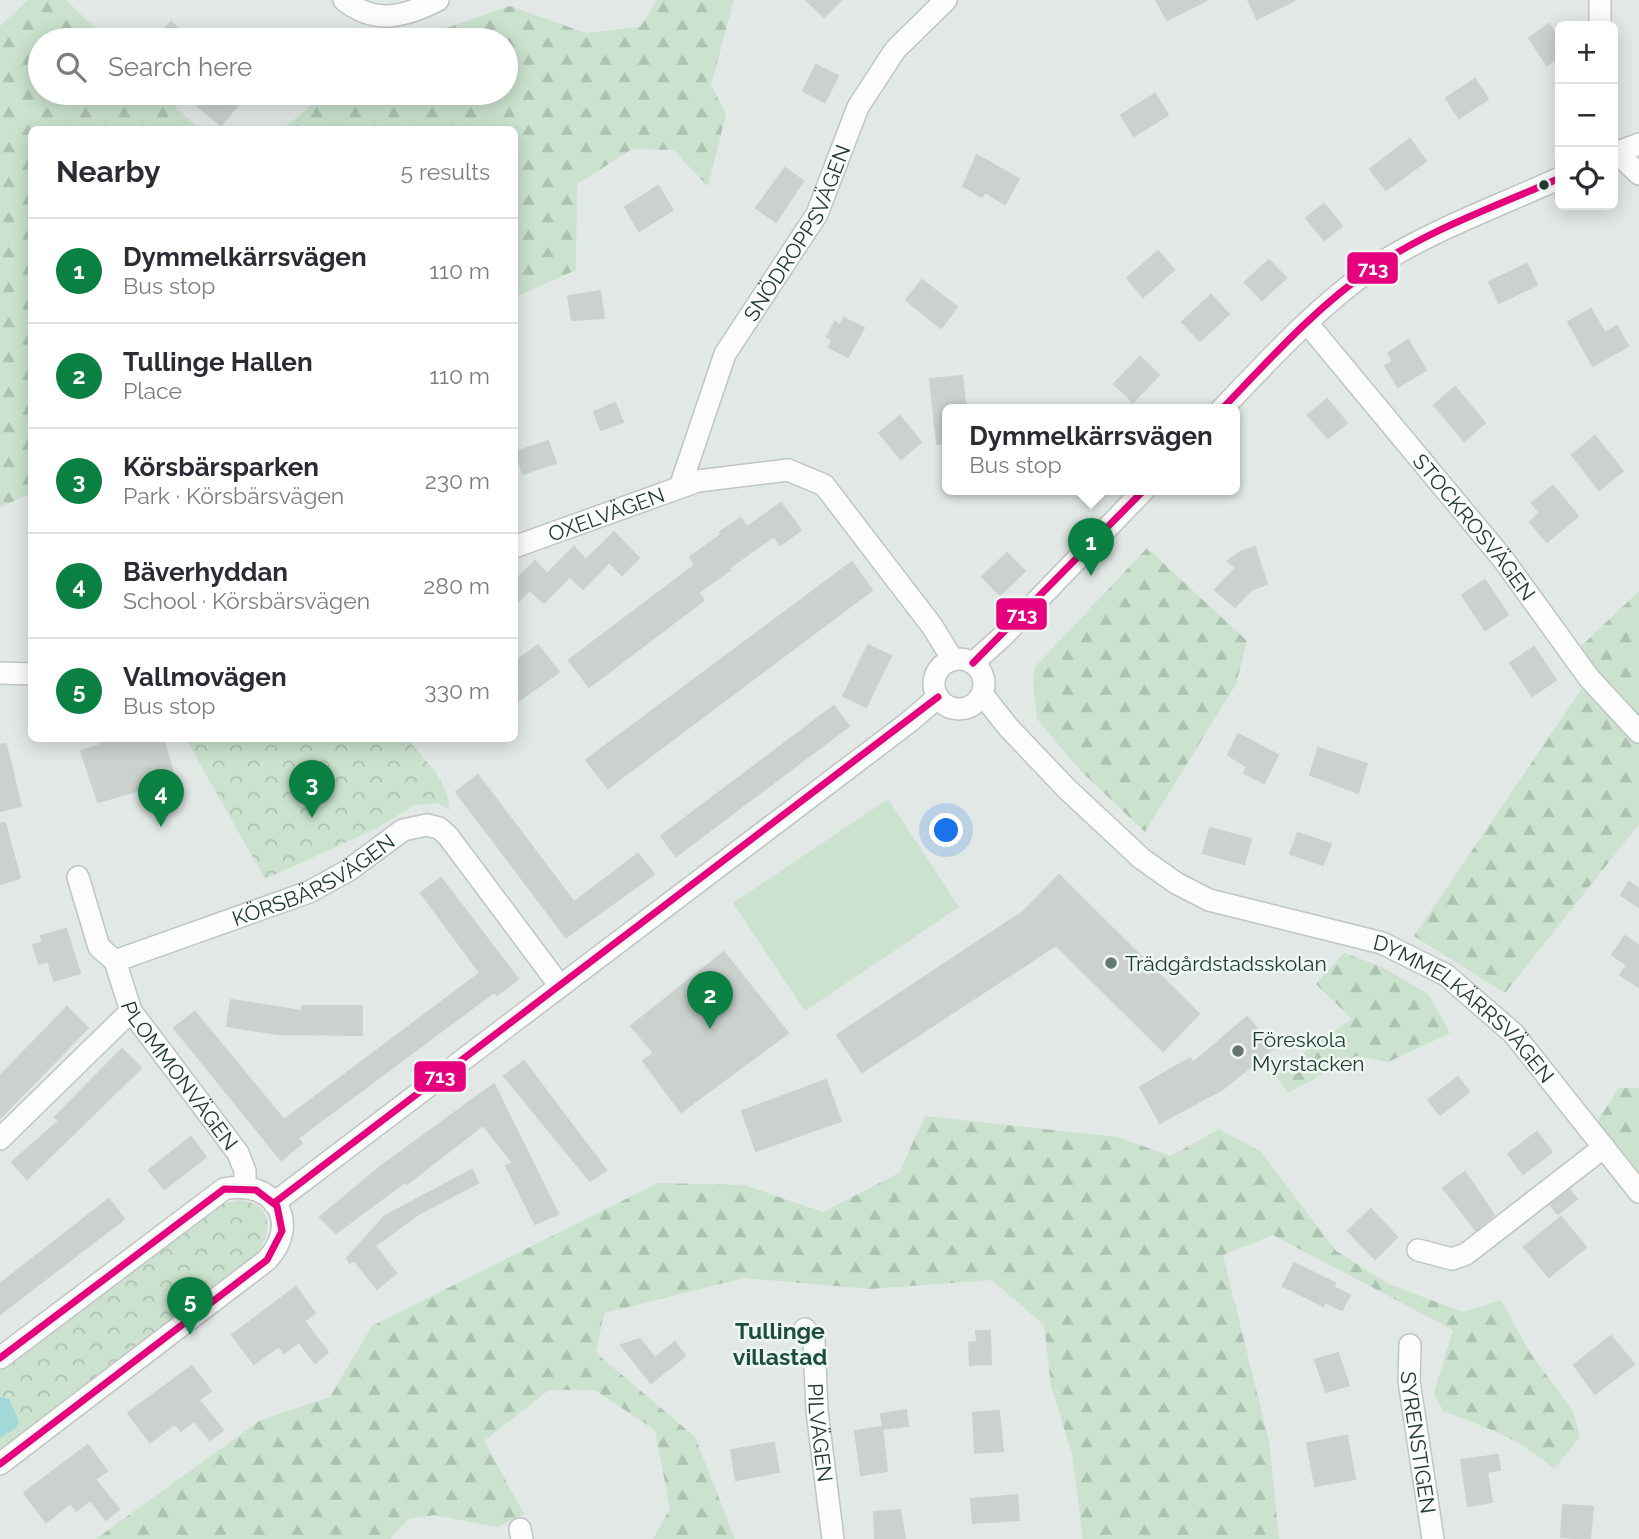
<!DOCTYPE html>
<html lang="en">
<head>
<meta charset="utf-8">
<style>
  body { margin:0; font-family:Raleway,sans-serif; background:#f2f2f3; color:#2b2b33 }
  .controls { position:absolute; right:21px; top:21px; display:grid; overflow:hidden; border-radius:10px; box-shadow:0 4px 18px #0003 }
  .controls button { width:63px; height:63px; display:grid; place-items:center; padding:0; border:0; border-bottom:2px solid #e1e1e2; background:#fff; color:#2b2b33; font:35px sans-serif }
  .you { position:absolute; left:947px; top:831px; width:24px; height:24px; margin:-18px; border:5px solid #fff; border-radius:50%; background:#1a73e8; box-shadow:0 0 0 10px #1a73e833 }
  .badge { display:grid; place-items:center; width:46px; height:46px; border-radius:50%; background:#0b8043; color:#fff; font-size:23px; font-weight:700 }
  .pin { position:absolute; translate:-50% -58px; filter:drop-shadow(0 2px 4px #0008) }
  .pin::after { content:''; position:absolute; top:37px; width:24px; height:21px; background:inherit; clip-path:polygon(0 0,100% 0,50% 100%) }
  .popup { position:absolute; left:942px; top:404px; width:298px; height:91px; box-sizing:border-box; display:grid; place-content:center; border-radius:10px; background:#fff; filter:drop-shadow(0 2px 5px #0005); font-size:23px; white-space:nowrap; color:#7c7c81 }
  .popup b { font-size:26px; color:#2b2b33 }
  .popup::after { content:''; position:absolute; left:50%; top:100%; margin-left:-14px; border:14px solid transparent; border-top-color:#fff }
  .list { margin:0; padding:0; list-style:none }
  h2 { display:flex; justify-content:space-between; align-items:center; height:91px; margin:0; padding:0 28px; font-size:30px }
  h2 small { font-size:23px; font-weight:400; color:#7c7c81 }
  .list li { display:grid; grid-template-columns:46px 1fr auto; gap:21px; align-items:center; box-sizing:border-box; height:105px; padding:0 28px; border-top:2px solid #e1e1e2 }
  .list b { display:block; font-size:26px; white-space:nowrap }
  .list p { margin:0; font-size:23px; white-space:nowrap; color:#7c7c81 }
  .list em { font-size:23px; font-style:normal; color:#7c7c81 }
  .icon { flex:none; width:38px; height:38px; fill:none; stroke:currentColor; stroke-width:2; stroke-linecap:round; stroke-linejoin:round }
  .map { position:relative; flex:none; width:1639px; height:1539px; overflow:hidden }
  .search { position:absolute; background:#fff; box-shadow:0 4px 18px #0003; left:28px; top:28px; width:490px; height:77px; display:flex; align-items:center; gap:18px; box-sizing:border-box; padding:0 24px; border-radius:38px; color:#7c7c81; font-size:26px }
  .panel { position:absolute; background:#fff; box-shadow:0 4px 18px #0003; left:28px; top:126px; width:490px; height:616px; border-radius:10px }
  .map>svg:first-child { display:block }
  .forest { fill:url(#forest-firs) }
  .park { fill:url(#park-crowns) }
  .garden { fill:#cae2ce }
  .water { fill:#a2d8d7 }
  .building { fill:#ccd1ce; stroke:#cbd1ce; stroke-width:2 }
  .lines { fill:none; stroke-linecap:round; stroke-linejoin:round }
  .minor-casing { stroke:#bfc5c2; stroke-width:24 }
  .minor { stroke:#fbfcfb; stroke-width:21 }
  .bus-1-casing { stroke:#eff7f2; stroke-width:12 }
  .bus-1 { stroke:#e5007d; stroke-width:7 }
  .bus-dot { fill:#203b30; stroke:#eff7f2; stroke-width:2.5 }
  .poi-dot { fill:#64786f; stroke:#eff7f2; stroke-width:2.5 }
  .labels { text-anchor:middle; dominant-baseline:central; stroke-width:5; stroke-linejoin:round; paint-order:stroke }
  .street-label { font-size:21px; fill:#203b30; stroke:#eff7f2 }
  .poi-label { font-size:21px; fill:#203b30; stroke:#eff7f2; text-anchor:start }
  .neighbourhood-label { font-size:23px; font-weight:bold; fill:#1c4d3a; stroke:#eff7f2 }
  .line-badge { stroke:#eff7f2; stroke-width:2.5 }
  .badge-label { font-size:19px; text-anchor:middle; font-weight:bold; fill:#fff }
</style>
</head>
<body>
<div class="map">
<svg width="1639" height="1539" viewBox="0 0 1639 1539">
  <defs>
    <pattern id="forest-firs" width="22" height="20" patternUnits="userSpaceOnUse" patternTransform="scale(1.75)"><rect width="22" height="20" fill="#cae2ce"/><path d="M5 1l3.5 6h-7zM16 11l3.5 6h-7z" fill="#adc3b1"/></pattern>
    <pattern id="park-crowns" width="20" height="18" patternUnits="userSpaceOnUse" patternTransform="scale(1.75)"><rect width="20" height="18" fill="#cae2ce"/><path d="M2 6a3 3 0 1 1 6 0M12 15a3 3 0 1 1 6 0" fill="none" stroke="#adc3b1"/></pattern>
  </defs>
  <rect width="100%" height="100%" fill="#e2e8e5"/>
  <path class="forest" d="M28,0h38l41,40h-67v53h121l38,36 -167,1 -1,364 -31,13v-481z
    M657,0h77l-23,85 15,29 -18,72 -35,-36 -41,-1 -55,35 -1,86 -61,27 -1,-167 -232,-1 46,-36h178v-53h-94l98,-34 76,27 54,-6z
    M1147,548l100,93 -11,43 -91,148 -65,-62 -43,-51 -4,-38 2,-14z
    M1639,591v233l-134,169 -91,-57 175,-258 -17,-23z
    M1344,953l36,13 48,28 22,39 -62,29 -32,-6 -68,37 -14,-20 78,-54 -36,-35z
    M1619,1088h20v102l-44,-65z
    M925,1116l192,21 54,19 48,-27 42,23 75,99 53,33 74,28 38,-12 27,50 45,61 7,26 -26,32c-32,-30 -71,-43 -111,-58l-9,-18 19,-63 -180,-95 -50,20 46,187 10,97h-196l-11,-85 -21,-68 -7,-61 -52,-45 -123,9 -125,-11 -140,35 -8,40 99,84 40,102h-82l17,-30 -15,-79 -60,-40h-46l-65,51 40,73 -27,13 -63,-12 -26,4 -18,20h-294l163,-118 71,-24 42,-71 286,-143 86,2 79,27 76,-39z"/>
  <path class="park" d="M186,739h221c17,20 42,42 42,70l-12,-6 -23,2 -37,23 -112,51z
    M240,1200c34,5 33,33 15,56l-255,196v-84l215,-162z"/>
  <path class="garden" d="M888,799l71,108 -154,104 -72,-108z"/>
  <path class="water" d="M0,1397l9,2 10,22 -3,7 -16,10z"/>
  <path class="building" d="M806,0h35l-17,17z
    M1156,0h51l-40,20z
    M1248,0h47l-38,19z
    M171,22l19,18h-36z
    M1549,24l11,17v15l-13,9 -18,-27z
    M816,65l22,11 -13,26 -22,-11z
    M1475,79l13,20 -29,19 -13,-20z
    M211,93h37l-27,32 -23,-18z
    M1155,94l13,21 -34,21 -13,-21z
    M1410,139l16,22 -40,29 -16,-21z
    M977,155l42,24 -14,25 -20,-12 -3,5 -19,-11z
    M785,168l18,13 -27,41 -20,-14z
    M658,186l15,24 -34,21 -14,-24z
    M1324,204l18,22 -18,14 -18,-22z
    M1158,251l16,19 -31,27 -16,-19z
    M1269,260l17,18 -24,22 -17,-18z
    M1527,264l10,21 -38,18 -10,-21z
    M922,280l35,27 -16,21 -35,-28z
    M600,291l4,27 -32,2 -4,-24z
    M1211,295l18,19 -29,27 -18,-19z
    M1591,309l14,24 12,-7 11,20 -35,20 -25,-44z
    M844,318l20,10 -16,29 -19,-10 3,-7 -5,-3 8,-15 5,3z
    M1408,340l18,30 -28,17 -13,-21 8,-4 -5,-9z
    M1140,357l19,18 -26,27 -19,-18z
    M962,376l4,34h-18v33l-11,1 -7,-65z
    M1455,387l30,36 -21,18 -30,-36z
    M1327,399l20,24 -19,15 -20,-23z
    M615,403l8,19 -22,8 -7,-18z
    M900,416l21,26 -20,17 -22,-26z
    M1595,436l28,35 -24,19 -27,-35z
    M548,441l8,22 -33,11 -8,-22z
    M1553,486l25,30 -31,26 -17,-20 10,-9 -8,-10z
    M781,503l20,27 -21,15 -6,-9 -45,32 1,2 -32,23 6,7 -115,87 -20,-27 126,-95 -5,-8 32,-23 -2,-2 21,-14 6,9z
    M614,532l25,26 -17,17 -13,-13 -26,27 -13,-13 -26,27 -14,-13 -16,15v-23l21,-21 12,13 27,-27 12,13z
    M1255,547l12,37 -16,6 -16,17 -20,-17 21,-22 -8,-7 12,-9z
    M1007,553l18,18 -25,24 -18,-18z
    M852,562l20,28 -264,198 -22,-28z
    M1485,580l23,35 -23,15 -23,-35z
    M538,645l21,27 -45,32v-42z
    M868,645l23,11 -25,51 -23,-11z
    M1534,647l22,33 -24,16 -22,-33z
    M834,706l15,20 -173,130 -15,-20z
    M1238,734l40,21 -14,28 -20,-10 3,-6 -19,-12z
    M99,738h64l12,42 -77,22 -17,-51 20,-6z
    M6,744l15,62 -21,5v-66z
    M1318,748l49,16 -9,29 -48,-18z
    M478,775l96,127 64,-48 16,20 -88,63 -110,-145z
    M5,823l15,55 -20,6v-60z
    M1210,828l41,11 -7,25 -41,-11z
    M1298,833l33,11 -8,21 -33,-11z
    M1059,875l140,139 -36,37 -107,-106 -194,127 -25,-37 186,-123z
    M441,878l77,101 -21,16 -3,-3 -196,146 4,5 -21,17 -107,-132 21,-16 89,108 196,-147 -59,-80z
    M1629,882l10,7v18l-18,-12z
    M66,929l14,44 -26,8 -6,-20 -9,3 -6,-19 10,-3 -2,-6z
    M1625,936l14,10v41l-19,-12 7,-10 -15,-10z
    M724,952l64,81 -107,79 -38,-51 11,-8 -23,-27z
    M231,1000l71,11v-5h60v29l-85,-1 -50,-8z
    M67,1007l21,21 -88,90v-42z
    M1247,1017l27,31 -51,41 -63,34 -20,-36 50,-29 3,5z
    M122,1049l19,19 -114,111 -15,-17 47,-41 -4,-4z
    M524,1061l82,109 -16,11 -86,-105z
    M1458,1077l11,15 -29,23 -12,-15z
    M826,1080l15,41 -85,30 -14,-40z
    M494,1084l64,130 -23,10 -29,-58 7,-3 -30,-38 -76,59 -2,-2 -69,51 -16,-16 60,-50z
    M1537,1132l15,20 -29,22 -15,-20z
    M191,1137l15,20 -42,32 -15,-19z
    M472,1170l6,13 -58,30 -45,33 21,27 -19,16 -23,-29 -4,3 -3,-5 38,-42z
    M1465,1172l29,43 -18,15 -33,-42z
    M1570,1190l7,9 -19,15 -8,-9z
    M109,1199l15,20 -124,95v-30z
    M1371,1209l26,28 -22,22 -27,-28z
    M1561,1217l25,30 -37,30 -25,-30z
    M1294,1263l41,20 -2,4 17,8 -8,15 -17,-8 -2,4 -40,-20z
    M296,1287l19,26 -11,8 24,31 -13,11 -16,-21 -15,11 -5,-7 -25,18 -22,-29z
    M976,1331h14l1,33 -21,1 -1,-22 8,-1z
    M1611,1336l23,28 -39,30 -21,-29z
    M640,1339l15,19 20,-16 10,14 -34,27 -30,-38z
    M1338,1353l11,32 -23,7 -11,-32z
    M192,1366l19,25 -12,9 24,30 -13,10 -16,-19 -13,10 -6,-7 -25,18 -22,-29z
    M906,1410l2,16 -25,3 -2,-15z
    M999,1411l4,40 -28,2 -2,-40z
    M882,1427l5,44 -26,4 -6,-44z
    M1347,1436l8,43 -40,7 -8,-43z
    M774,1443l5,29 -43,8 -5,-30z
    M88,1445l19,26 -12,8 24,30 -13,11 -16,-20 -14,11 -5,-8 -25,19 -22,-29z
    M1498,1455l2,15 -13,2 5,30 -24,4 -7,-46z
    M1017,1495l2,25 -46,3 -2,-24z
    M1563,1505l30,2 -3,32 -29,-2z
    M900,1510l5,29h-30l-1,-27z"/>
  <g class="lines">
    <g class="minor-casing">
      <g id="minor">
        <path d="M344,0c31,25 61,17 94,0"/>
        <path d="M1600,26v-26"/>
        <path d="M1613,149l26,25"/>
        <path d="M1613,154l26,-10"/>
        <path id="s1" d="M1307,323l196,236 86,119 50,54"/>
        <path d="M1221,410c47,-49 96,-103 152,-142 54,-36 128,-63 187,-90"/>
        <path id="s2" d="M680,487l45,-133 92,-140 41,-107 37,-57 51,-50"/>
        <path id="s3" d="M514,547l184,-66 90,-11 36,15 108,141 21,34"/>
        <circle cx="959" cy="684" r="25"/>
        <path d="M973,663l29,-26 142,-147"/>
        <path d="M0,673l32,1"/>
        <path id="s4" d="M982,694l26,33 59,62 75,70 34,24 33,17 173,43 64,32 67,58 126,159"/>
        <path d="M78,877l21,70 16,14"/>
        <path id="s5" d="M115,961l194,-69 40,-22 54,-40 24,-5 12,3 9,8 112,150"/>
        <path id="s6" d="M115,961l16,50 107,142 7,18v17"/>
        <path d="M0,1139l131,-128"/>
        <path d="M274,1203l635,-481 29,-25"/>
        <path d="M1418,1250l34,9 14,-5 138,-107"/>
        <path id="s7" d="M805,1329l9,11 3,71 16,128"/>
        <path id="s8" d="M1410,1345l-1,36 24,158"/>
        <path d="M0,1358l224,-169c49,-11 78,33 43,71l-267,204"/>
        <path d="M520,1529l2,10"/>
      </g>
    </g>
    <use href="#minor" class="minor"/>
    <g class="bus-1-casing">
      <path id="bus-1" d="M1221,410c48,-50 95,-103 152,-142 57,-39 124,-62 187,-90
        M973,663l171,-173
        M274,1203l664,-506
        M0,1358l224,-169 32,1 21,16 5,25 -15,29 -267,204"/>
    </g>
    <use href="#bus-1" class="bus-1"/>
  </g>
  <circle class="bus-dot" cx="1544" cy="185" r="6"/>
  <g class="poi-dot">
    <circle cx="1111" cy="963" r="7"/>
    <circle cx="1238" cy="1051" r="7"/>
  </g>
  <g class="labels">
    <g class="street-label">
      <text stroke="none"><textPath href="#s2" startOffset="282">SNÖDROPPSVÄGEN</textPath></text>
      <text stroke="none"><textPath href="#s3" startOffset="98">OXELVÄGEN</textPath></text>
      <text stroke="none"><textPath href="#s1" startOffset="264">STOCKROSVÄGEN</textPath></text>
      <text stroke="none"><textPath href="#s5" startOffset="215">KÖRSBÄRSVÄGEN</textPath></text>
      <text stroke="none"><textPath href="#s4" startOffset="593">DYMMELKÄRRSVÄGEN</textPath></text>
      <text stroke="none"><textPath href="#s6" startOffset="133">PLOMMONVÄGEN</textPath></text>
      <text stroke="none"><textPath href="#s7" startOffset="107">PILVÄGEN</textPath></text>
      <text stroke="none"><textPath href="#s8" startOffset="98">SYRENSTIGEN</textPath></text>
    </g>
    <g class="poi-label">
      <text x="1125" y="963">Trädgårdstadsskolan</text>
      <text x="1252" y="1039">Föreskola<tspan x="1252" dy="24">Myrstacken</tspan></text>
    </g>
    <g class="neighbourhood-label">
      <text x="780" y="1330">Tullinge<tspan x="780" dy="26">villastad</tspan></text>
    </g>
  </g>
  <g class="line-badge">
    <rect x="1346" y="251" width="53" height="34" rx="7" fill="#e5007d"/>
    <rect x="995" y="597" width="53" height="34" rx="7" fill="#e5007d"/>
    <rect x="413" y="1060" width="54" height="33" rx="7" fill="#e5007d"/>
  </g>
  <g class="badge-label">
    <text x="1373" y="275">713</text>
    <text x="1022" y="621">713</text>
    <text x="440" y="1083">713</text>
  </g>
</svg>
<div class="controls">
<button>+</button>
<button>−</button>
<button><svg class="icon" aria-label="locate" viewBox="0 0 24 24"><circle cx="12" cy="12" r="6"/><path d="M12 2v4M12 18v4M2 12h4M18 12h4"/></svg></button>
</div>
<div class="you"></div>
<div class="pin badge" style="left:1091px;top:576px">1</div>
<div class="popup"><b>Dymmelkärrsvägen</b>Bus stop</div>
<div class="pin badge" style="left:710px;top:1029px">2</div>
<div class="pin badge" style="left:312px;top:818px">3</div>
<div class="pin badge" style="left:161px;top:827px">4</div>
<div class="pin badge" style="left:190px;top:1335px">5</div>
<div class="search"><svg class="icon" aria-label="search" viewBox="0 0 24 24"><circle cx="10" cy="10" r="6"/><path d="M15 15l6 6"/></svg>Search here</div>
<section class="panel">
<h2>Nearby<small>5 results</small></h2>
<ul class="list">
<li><span class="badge">1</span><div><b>Dymmelkärrsvägen</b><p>Bus stop</p></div><em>110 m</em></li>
<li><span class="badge">2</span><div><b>Tullinge Hallen</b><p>Place</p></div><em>110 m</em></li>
<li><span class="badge">3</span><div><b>Körsbärsparken</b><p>Park · Körsbärsvägen</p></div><em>230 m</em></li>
<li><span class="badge">4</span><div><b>Bäverhyddan</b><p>School · Körsbärsvägen</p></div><em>280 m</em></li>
<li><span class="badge">5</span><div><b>Vallmovägen</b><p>Bus stop</p></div><em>330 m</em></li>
</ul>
</section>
</div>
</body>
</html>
